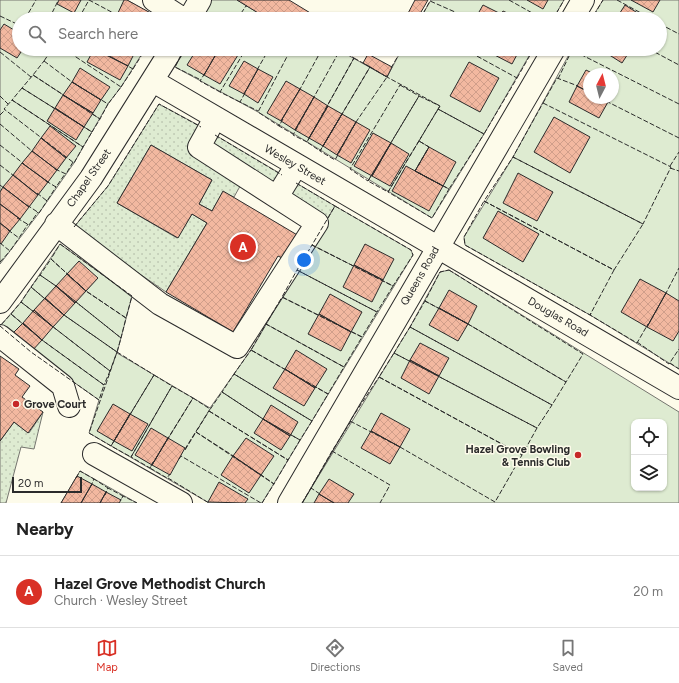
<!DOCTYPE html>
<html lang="en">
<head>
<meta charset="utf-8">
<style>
  body { margin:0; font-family:Figtree,sans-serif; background:#f2f2f2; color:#222 }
  .controls { position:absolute; right:12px; bottom:12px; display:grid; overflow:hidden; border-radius:8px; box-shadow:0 1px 3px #0004 }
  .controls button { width:36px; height:36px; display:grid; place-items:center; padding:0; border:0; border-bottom:1px solid #e0e0e0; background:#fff; color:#222; font:20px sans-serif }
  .compass { position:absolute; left:583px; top:68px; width:36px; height:36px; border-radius:50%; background:#fff; box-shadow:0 1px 3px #0004; rotate:7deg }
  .scale { position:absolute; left:12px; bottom:10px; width:70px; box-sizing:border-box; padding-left:4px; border:2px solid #2b2b2b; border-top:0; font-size:11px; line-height:14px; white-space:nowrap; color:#2b2b2b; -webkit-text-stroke:3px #fdfbea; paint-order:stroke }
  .you { position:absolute; left:304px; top:260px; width:14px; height:14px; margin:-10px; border:3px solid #fff; border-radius:50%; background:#1a73e8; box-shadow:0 0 0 6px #1a73e833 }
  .badge { display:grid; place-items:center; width:26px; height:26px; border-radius:50%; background:#d93025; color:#fff; font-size:13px; font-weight:700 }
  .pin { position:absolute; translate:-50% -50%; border:2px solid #fff; box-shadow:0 1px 4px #0006 }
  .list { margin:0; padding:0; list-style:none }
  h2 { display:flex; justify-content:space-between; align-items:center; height:52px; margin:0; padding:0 16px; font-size:17px }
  h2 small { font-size:13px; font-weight:400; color:#767676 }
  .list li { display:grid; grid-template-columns:26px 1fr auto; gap:12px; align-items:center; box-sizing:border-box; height:72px; padding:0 16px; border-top:1px solid #e0e0e0 }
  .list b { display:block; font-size:15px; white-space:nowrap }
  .list p { margin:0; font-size:13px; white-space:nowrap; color:#767676 }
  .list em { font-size:13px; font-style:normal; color:#767676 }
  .icon { flex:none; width:22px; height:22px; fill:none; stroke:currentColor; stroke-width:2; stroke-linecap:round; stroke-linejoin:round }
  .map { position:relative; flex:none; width:679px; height:503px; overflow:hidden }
  .search { position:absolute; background:#fff; box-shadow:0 1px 3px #0004; left:12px; right:12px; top:12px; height:44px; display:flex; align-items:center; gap:10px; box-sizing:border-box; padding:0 14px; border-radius:22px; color:#767676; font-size:15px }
  .sheet { height:124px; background:#fff }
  nav { display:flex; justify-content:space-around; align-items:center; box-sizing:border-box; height:56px; border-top:1px solid #e0e0e0; background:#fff; font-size:11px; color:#767676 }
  nav a { display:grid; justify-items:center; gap:2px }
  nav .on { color:#d93025 }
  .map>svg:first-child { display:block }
  .grass { fill:url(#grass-dots); stroke:#74746e }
  .green { fill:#deebd1; stroke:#74746e; fill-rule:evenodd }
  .building { fill:url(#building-cross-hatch); stroke:#2b2b2b }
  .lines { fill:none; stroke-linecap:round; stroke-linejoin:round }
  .minor-casing { stroke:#2b2b2b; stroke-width:24 }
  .minor { stroke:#fdfbea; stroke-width:22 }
  .fence { stroke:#2b2b2b; stroke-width:1; stroke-dasharray:5 2; stroke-linecap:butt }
  .poi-dot { fill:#c62828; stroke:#fdfbea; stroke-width:1.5 }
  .labels { text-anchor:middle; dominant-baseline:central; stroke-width:3; stroke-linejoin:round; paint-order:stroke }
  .street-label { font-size:11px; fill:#2b2b2b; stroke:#fdfbea }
  .poi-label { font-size:11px; font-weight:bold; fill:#2b2b2b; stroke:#fdfbea; text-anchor:start }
</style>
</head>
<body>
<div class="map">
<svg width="679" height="503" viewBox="0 0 679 503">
  <defs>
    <pattern id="grass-dots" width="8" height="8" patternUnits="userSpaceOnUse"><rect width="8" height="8" fill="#deebd1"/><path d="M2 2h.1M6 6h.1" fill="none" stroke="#bfcab4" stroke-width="1.8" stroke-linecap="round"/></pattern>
    <pattern id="building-cross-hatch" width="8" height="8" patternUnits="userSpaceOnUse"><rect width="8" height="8" fill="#f2b8a0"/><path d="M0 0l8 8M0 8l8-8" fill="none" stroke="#d09e8a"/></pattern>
  </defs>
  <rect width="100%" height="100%" fill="#fdfbea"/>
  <path class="grass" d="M159,104l41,22 135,80 -15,25 -5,-17 -23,-21 -44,-21 -14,25 -11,-5 -11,19 -13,-7 13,-24 -61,-35 -34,58 60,35 15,-24 15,9 -41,69 -93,-64 35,-42z
    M43,412l-9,37 -13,-2 -15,56h-6v-62l14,-19 15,11z"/>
  <path class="green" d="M0,0h127l33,19h-141v30h126l-24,38 -13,17 -34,59 -35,50 -39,51z
    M211,0h26l31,19h-67z
    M431,0h133l-11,19h-133z
    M603,0h76v369l-89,-54 -125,-70 -1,-8 49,-80 59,-108h88v-30h-69zM589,74h24v24h-24z
    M184,49h153l50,28 15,-28h131l-49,85 -52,84 -174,-106 -83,-45z
    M335,206l76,44 2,5 -151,248h-53l-120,-70 10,-33 -68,-48 -31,-26 21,-24 39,-58 72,52 -15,57 93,55 43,-61z
    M449,270l230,142v91h-377l108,-176 30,-55zM634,422h30v66h-30z
    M80,471l57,32h-76z"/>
  <path class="building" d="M59,0h22l-7,13 -17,-9z
    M124,0h3l31,17 -1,2h-33l-7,-4z
    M237,0h52l23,14 -4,5h-40z
    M415,0h13l-11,19h-12z
    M527,0h21l-5,9z
    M631,0h29l-7,12z
    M483,5l18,9 2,-3 17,8h-45z
    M625,5l22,14h-31z
    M4,24l15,9v16h4l-6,9 -17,-10v-18z
    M94,49l34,17 -8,14 -33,-18z
    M96,49h33l6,3 -7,14z
    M197,49h22l-15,26 -17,-10z
    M219,49h9l10,6 -18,29 -16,-9z
    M483,49h37l-8,15z
    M600,49h31l-9,14z
    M368,54l24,13 -5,10 -24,-14z
    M244,61l14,8 -14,25 -15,-8z
    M469,62l30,16 -19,34 -30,-16z
    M80,68l30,19 -9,13 -29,-18z
    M258,69l15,8 -15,26 -14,-9z
    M586,70l8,4h-5v18l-12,-6z
    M286,81l14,8 -19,32 -14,-8z
    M72,82l29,18 -8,13 -30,-18z
    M577,86l12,6v6h11l8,4 -9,16 -30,-16z
    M300,89l14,8 -19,33 -14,-9z
    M63,95l30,18 -9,14 -29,-19z
    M314,97l14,9 -19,32 -14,-8z
    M328,106l14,8 -19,32 -14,-8z
    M55,108l29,19 -8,13 -29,-19z
    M342,114l14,8 -19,33 -14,-9z
    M554,117l36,20 -20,36 -36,-21z
    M356,122l14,8 -19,33 -14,-8z
    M50,126l26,20 -10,12 -25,-20z
    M373,133l18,10 -19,33 -18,-10z
    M41,138l25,20 -9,12 -25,-19z
    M391,143l18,11 -19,32 -18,-10z
    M151,145l61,35 -13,24 13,7 11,-20 76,45 -13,24 -8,-4 -45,76 -67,-40 41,-69 -15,-9 -14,24 -61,-35z
    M429,147l27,15 -13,24 -28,-15z
    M32,151l25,19 -9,12 -26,-19z
    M22,163l26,19 -10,13 -25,-20z
    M406,166l37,20 -14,25 -37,-20z
    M518,173l35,19 -16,29 -34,-18z
    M13,175l25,20 -9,12 -26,-20z
    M3,187l26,20 -9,12 -20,-15v-12z
    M0,204l20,15 -10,12 -10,-8z
    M498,211l41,23 -16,28 -40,-24z
    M0,223l10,8 -9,13 -1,-1z
    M365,244l29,15 -11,21 -29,-15z
    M79,261l19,17 -12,13 -19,-17z
    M354,265l29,15 -11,22 -29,-15z
    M67,274l19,17 -11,12 -19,-17z
    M640,279l26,14 -19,34 -26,-15z
    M56,286l19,17 -11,12 -19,-17z
    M449,290l28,16 -9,18 -29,-16z
    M666,293l13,8v30l-6,10 -26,-14z
    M330,294l32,18 -11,20 -32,-18z
    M45,298l19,17 -11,12 -19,-17z
    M439,308l29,16 -10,17 -29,-16z
    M34,310l19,17 -11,13 -19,-17z
    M319,314l32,18 -10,19 -33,-17z
    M23,323l19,17 -11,12 -19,-18z
    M420,343l29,15 -10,18 -29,-16z
    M296,350l31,19 -12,19 -30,-19z
    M0,356l19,13 -4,6 15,11 -8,11 21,15 -15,21 -14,-11 -14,19z
    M410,360l29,16 -10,18 -28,-16z
    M285,369l30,19 -11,18 -31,-18z
    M113,404l17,10 -16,27 -17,-10z
    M271,405l27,17 -8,14 -27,-17z
    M381,413l29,16 -10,18 -29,-16z
    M130,414l18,10 -16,27 -18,-10z
    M263,419l27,17 -9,14 -27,-17z
    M151,428l17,10 -16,27 -17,-10z
    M371,431l29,16 -10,17 -29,-16z
    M168,438l17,10 -15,27 -18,-10z
    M246,438l28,18 -13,19 -28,-19z
    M233,456l28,19 -12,18 -28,-18z
    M77,476l15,8 -11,19h-20z
    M329,479l25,15 -6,9h-14l-15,-9z
    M219,482l29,17 -3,4 -37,-1z
    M92,484l14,8 -6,11h-19z
    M106,492l15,8 -2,3h-19z
    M319,494l15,9h-20z"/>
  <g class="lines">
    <g class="minor-casing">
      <path id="minor" d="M154,0l29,19
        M189,19l11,-19
        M572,19l11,-19
        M153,81l526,307
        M277,197l19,-31
        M56,224l104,80 77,43 80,-124 -118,-76 16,-29
        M0,302l91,-124 81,-129
        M0,336l63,50 6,20
        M94,454l87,49
        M289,503l265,-454"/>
    </g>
    <use href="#minor" class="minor"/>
    <path class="fence" d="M509,0l34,19
      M617,0l35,19
      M0,16l19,9
      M25,19l11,-19
      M49,19l9,-18
      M78,19l1,-1 3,1 -3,-1 10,-18 30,16
      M237,19l9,-13h1
      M420,19l10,-18 41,18
      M553,19l11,-19
      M591,19l3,-4 1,1
      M600,19l-6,-4 9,-15
      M660,24l19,10
      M64,49l57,38 -13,17 -1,-1
      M184,49l-9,18 26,13
      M649,49l30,16
      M340,50l14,8 -47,84 -14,-7z
      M0,52l31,25 -1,2
      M141,52l2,1 2,-4
      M354,58l16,9 -50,84 -13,-9z
      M44,61l28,21 36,22 -8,15 -67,-44z
      M44,61l8,-12
      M370,67l17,10 -31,45 -21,38 -15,-9z
      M391,68l11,-19
      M133,69l10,-16 -7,-4
      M257,70l12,-21
      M205,73l-5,8 20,11
      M33,75l67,44 -8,13 -70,-44z
      M387,75v2l53,29 -2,3 46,25 33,-56 -53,-29
      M517,78l16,-28 -3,-1h3
      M558,79l14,-29 107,54
      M400,85l19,11 -51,85 -18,-12z
      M121,87l12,-18 -7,-4
      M22,88l70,44 -9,15 -71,-47z
      M299,91l23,-42
      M245,93l-5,9 18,9
      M0,96l8,8
      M419,96l21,10 -52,86 -20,-11z
      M12,100l71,47 -9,16 -70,-54z
      M606,101l73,37
      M240,102l-20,-10 26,-43
      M543,103l128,64 -28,57 -130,-67z
      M543,103l14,-25 21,8
      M438,109l46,25 -35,55 -34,-18 14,-24 -10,-6z
      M0,115l5,-5
      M283,119l-4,7 14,8
      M0,124l33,28
      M279,124v2l-21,-14 33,-63
      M215,135l67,40
      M419,141l10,6 -14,24 34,18 -17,29 -44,-26z
      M0,145l24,19
      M513,157l130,67 -29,46 -130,-69z
      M0,165l14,11
      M670,166l9,-14
      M670,168l9,3
      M55,169l11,5 7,-12
      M46,181l10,6 9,-13
      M296,183l39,23
      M0,185l5,4
      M37,193l10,8 9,-14 -1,-1
      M484,201l130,69 -24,45 -125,-70 -1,-8z
      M27,205l12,8 8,-12 -1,-1
      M335,206l76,44 2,5 -20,31 -81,-41z
      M17,218l12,7 9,-13
      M74,227l34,-41 51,-82 42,23
      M8,230l11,8 9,-14
      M0,243l10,8 9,-13
      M60,244l72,52 -6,22 -40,-27 -35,-32z
      M312,245l81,41 -16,26 -80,-42z
      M51,259l35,32 40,27 -5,20 -65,-52 -16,-11z
      M0,262l10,-11
      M297,270l80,42 -15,25 -80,-40z
      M449,270l134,84 -17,28 -98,-58 -43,-23 15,-29z
      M40,275l16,11 65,52 -4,14 -53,-37 -33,-28z
      M31,287l33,28 53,37 -7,19 -89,-69z
      M665,295l14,-27
      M282,297l80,40 -18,30 -78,-43z
      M425,301l43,23 98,58 -14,23 -142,-78z
      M21,302l89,69 -6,14 -62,-45 -31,-26z
      M591,313l-1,2 47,28 11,-19
      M11,314l31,26 62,45 -5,15 -68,-48 -31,-26z
      M266,324l78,43 -16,27 -77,-44z
      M410,327l142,78 -15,23 -143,-75z
      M637,342l32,22 10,-15
      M251,350l77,44 -16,27 -78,-47z
      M117,352l37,23 -43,71 -22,-13z
      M394,353l143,75 -15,27 -143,-78z
      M670,363l9,6
      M234,374l78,47 -12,19 -37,-21 -41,-27z
      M154,375l18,11 -41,71 -20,-11z
      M379,377l143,78 -27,47 -95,-55 -50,-26z
      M172,386l21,12 -43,70 -19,-11z
      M222,392l41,27 37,21 -12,20 -79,-49z
      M209,411l79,49 -14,24 -78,-52z
      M351,421l-19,30 58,34 -10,18
      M167,440l26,-42 17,11 -25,40
      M185,450l11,-18 39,25
      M179,459l2,-3 80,47
      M153,462l-3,6 17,10 3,-4
      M260,474l14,10 -12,19
      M76,478l4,-7 14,8 -3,7
      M168,478l41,25
      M94,480v-1l14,9 -3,7
      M108,489v-1l15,8 -3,5
      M320,494l-9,-6 21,-37 2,1
      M122,498l1,-2 14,7
      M302,503l9,-15 1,1"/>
  </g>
  <g class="poi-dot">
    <circle cx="16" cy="404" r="4"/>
    <circle cx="578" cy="455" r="4"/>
  </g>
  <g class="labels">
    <g class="street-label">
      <text transform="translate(295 165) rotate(30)">Wesley Street</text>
      <text transform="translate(89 178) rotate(-55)">Chapel Street</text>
      <text transform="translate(420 276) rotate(-60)">Queens Road</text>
      <text transform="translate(558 317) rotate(30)">Douglas Road</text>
    </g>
    <g class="poi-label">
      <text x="24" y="404">Grove Court</text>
      <text x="570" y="449" text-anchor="end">Hazel Grove Bowling<tspan x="570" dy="13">&amp; Tennis Club</tspan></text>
    </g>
  </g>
</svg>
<div class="controls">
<button><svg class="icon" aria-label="locate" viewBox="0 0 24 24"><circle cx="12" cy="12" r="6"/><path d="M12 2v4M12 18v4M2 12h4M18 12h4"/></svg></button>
<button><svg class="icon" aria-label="layers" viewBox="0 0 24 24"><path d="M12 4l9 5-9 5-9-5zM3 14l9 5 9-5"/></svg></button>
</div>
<svg class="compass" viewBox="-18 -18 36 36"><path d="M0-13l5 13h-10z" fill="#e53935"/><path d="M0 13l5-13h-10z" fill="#767676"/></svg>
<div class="scale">20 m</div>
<div class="you"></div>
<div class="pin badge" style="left:243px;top:247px">A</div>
<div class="search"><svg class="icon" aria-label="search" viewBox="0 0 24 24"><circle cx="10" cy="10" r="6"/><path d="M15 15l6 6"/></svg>Search here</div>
</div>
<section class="sheet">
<h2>Nearby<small></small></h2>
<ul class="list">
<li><span class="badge">A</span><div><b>Hazel Grove Methodist Church</b><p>Church · Wesley Street</p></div><em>20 m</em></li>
</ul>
</section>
<nav>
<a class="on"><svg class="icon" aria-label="map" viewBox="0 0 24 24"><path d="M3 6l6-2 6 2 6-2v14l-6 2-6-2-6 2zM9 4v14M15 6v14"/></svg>Map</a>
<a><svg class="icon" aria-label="directions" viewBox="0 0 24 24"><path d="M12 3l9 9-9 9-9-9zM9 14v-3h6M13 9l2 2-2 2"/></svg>Directions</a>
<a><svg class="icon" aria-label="saved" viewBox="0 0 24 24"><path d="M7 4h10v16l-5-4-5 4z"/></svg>Saved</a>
</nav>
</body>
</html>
